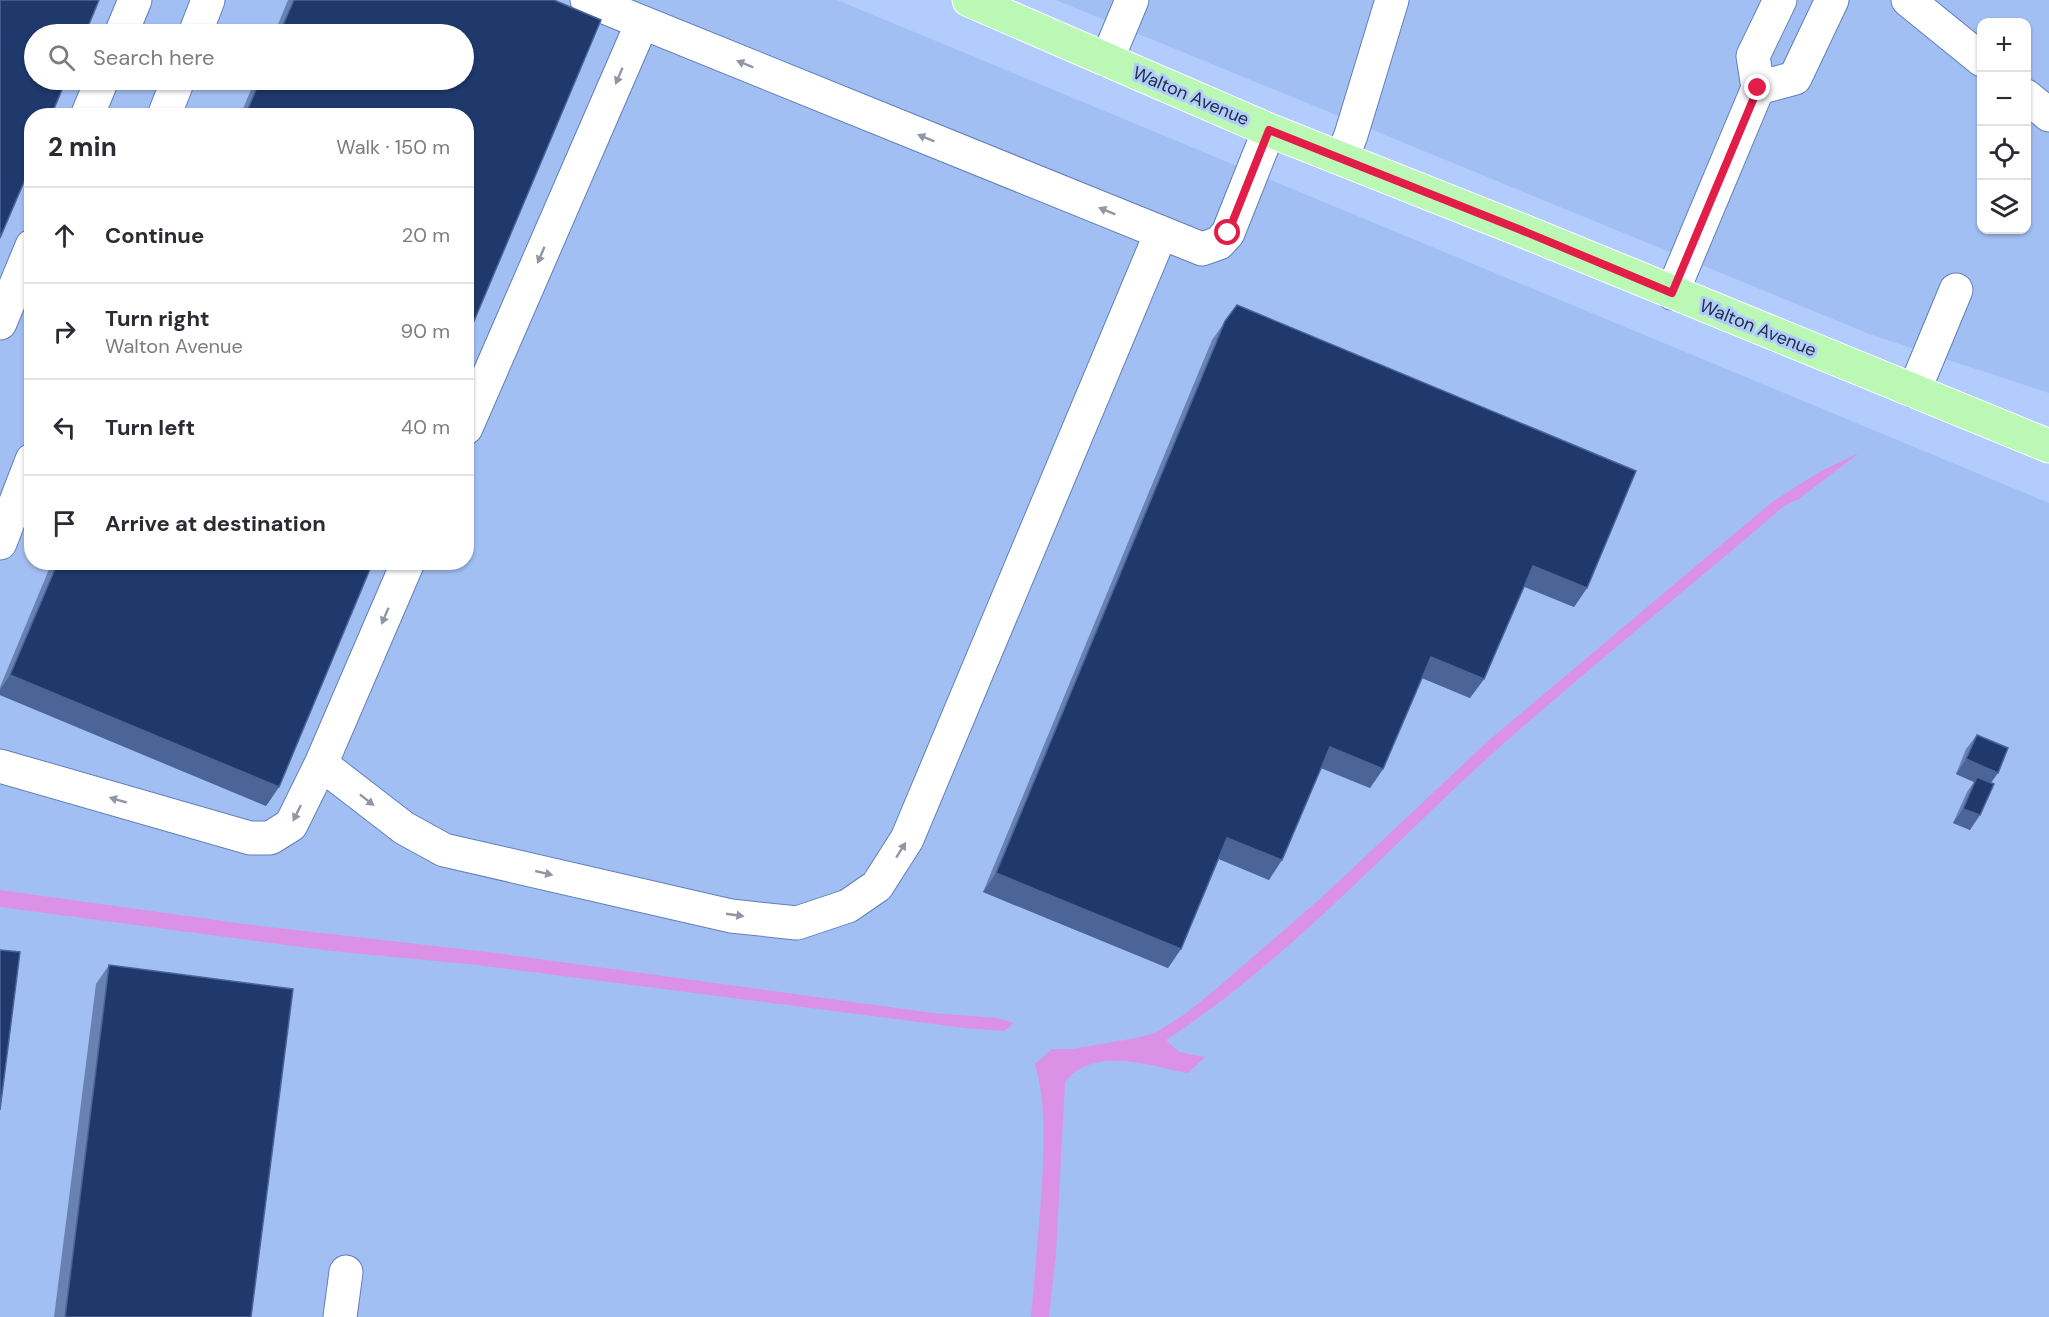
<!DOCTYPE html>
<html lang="en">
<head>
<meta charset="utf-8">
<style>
  body { margin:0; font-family:"DM Sans",sans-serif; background:#f2f2f3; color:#2b2b33 }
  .controls { position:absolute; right:18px; top:18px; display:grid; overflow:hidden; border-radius:12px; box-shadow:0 2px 4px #0004 }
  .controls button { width:54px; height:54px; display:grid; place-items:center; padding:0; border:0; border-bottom:2px solid #e1e1e2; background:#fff; color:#2b2b33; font:30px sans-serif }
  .stop { position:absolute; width:18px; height:18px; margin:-14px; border:4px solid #e11d48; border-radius:50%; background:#fff }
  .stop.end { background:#e11d48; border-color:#fff; box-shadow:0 2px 6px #0008 }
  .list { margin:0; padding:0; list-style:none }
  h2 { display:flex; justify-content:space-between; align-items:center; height:78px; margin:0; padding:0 24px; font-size:26px }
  h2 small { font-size:20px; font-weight:400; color:#7c7c81 }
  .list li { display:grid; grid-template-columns:39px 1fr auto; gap:18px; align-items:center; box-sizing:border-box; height:96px; padding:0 24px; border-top:2px solid #e1e1e2 }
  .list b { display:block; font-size:22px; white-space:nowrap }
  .list p { margin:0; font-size:20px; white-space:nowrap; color:#7c7c81 }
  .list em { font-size:20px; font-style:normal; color:#7c7c81 }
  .icon { flex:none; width:33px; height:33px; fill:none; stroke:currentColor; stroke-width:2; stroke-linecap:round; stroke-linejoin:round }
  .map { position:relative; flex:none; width:2049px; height:1317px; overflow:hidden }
  .search { position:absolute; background:#fff; box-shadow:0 2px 4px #0004; left:24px; top:24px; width:450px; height:66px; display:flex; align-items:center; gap:15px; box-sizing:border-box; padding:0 21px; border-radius:33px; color:#7c7c81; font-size:22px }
  .panel { position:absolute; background:#fff; box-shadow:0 2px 4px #0004; left:24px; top:108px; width:450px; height:462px; border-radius:24px }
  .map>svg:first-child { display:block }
  .built { fill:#a2bff4; fill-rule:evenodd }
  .water { fill:#db92e6 }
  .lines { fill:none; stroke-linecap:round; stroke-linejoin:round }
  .minor-casing { stroke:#617fb8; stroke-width:35 }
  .major-casing { stroke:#fff; stroke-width:35 }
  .minor { stroke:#fff; stroke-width:33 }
  .major { stroke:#bbf8b6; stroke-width:33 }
  .wall { fill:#6882b4 }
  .shaded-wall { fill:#4b6598 }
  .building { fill:#1f396c; stroke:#4b6598; stroke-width:1.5 }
  .oneway { fill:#9096a2 }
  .route { stroke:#e11d48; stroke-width:8 }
  .labels { text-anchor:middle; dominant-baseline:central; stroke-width:6; stroke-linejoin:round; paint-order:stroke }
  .street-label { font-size:18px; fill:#222e46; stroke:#b1ccfd }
</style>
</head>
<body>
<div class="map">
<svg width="2049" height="1317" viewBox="0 0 2049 1317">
  <rect width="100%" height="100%" fill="#b1ccfd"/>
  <path class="built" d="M0,0h837l1212,503v814h-2049zM34,34h430v46h-430zM32,116h434v446h-434z
    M1056,0h993v393l-177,-58zM1982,22h44v208h-44z"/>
  <path class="water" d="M1859,453l-60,46 -15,7c-93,80 -189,157 -281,238 -111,99 -211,214 -337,296l13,12 26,5 -17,16c-39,-7 -94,-28 -123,9l-9,172 -7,63h-18c4,-45 8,-89 11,-134 2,-40 4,-80 -7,-119l17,-15h20l64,-11 19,-5 30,-19 31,-25 105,-91 167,-157 284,-239 47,-30z
    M0,890l252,35 244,28 437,60 64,5 17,5 -10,8 -39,-3 -488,-63 -145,-14 -332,-44z"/>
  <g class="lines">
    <g class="minor-casing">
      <path id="minor" d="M587,0l615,249 17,-6 9,-10 41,-103
        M1908,0l74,60
        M121,34l14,-34
        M195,34l13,-34
        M1107,60l25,-60
        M1758,88l37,-10 37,-78
        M2026,96l23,19
        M87,116l15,-36
        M164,116l14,-36
        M1342,158l9,-23 41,-135
        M1672,293l86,-205 -5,-32 27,-56
        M0,323l32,-77
        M1914,391l42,-101
        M466,428l176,-405
        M0,543l32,-83
        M321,764l83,64 40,22 287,66 66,7 51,-17 29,-20 30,-47 254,-606
        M0,766l250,72h20l21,-13 30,-61 87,-202
        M340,1317l6,-45"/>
    </g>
    <g class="major-casing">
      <path id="major" d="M969,0l300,130 252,100 528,216"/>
    </g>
    <use href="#minor" class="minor"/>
    <use href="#major" class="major"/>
  </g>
  <path class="wall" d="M288,0h266l-88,116h-226l15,-36h209v-46h-190z
    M1237,305l350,283 -13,19 -50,-21 -40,93 -14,19 -48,-20 -39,91 -13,19 -49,-20 -52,112 -50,-21 -38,90 -13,19 -185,-76 229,-552z
    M52,562h321l-94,225 -13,19 -266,-111v-8z
    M1977,735l14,48 -21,47 -17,-7 14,-31 7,-10 -18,-8 10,-25z
    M109,965l142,352h-197l42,-333z"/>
  <path class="shaded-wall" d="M1533,566l54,22 -13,19 -54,-22z
    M1431,657l53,22 -14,19 -53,-22z
    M10,675l269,112 -13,19 -266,-111v-5z
    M1330,747l53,22 -13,19 -54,-22z
    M1966,759l32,14 -10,14 -11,-10 -3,5 -18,-8z
    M1963,809l17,6 -10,15 -17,-7z
    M1227,838l55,22 -13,20 -55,-23z
    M996,873l185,76 -13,19 -185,-76z"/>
  <path class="building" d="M0,0h99l-14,34h-51v46h32l-15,36h-19v47l-32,75z
    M294,0h260l47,20 -135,320v-224h-221l15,-36h204v-46h-185z
    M1237,305l399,166 -49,117 -54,-22 -49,113 -53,-22 -48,112 -53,-22 -48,113 -55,-22 -46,111 -185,-76 229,-552z
    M58,562h315l-94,225 -269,-112z
    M1977,735l31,13 -10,25 -32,-14z
    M1977,777l17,7 -14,31 -17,-6z
    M0,950l20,2 -20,158z
    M109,965l184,24 -42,328h-186z"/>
  <defs><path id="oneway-solid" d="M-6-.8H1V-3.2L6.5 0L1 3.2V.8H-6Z" transform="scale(1.5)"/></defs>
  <g class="oneway">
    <use href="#oneway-solid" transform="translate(745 64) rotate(-158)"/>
    <use href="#oneway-solid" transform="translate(619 76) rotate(113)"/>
    <use href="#oneway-solid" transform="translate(926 138) rotate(-158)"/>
    <use href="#oneway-solid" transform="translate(1107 211) rotate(-158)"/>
    <use href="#oneway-solid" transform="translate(541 255) rotate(113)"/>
    <use href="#oneway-solid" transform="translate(385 616) rotate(113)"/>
    <use href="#oneway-solid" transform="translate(118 800) rotate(-164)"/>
    <use href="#oneway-solid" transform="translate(367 800) rotate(38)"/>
    <use href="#oneway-solid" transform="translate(297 813) rotate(116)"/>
    <use href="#oneway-solid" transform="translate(901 850) rotate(-58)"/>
    <use href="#oneway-solid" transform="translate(544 873) rotate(13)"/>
    <use href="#oneway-solid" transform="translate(735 915) rotate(8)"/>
  </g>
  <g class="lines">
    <path class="route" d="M1228,233l41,-103 252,100 151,63 86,-205"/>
  </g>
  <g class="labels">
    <g class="street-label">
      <text transform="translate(1191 96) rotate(23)">Walton Avenue</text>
      <text transform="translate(1758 328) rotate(22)">Walton Avenue</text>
    </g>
  </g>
</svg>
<div class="controls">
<button>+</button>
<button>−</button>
<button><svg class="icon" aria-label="locate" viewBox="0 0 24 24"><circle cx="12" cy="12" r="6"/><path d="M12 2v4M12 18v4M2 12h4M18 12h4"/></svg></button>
<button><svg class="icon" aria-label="layers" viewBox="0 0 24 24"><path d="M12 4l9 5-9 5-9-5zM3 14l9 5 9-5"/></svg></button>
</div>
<div class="stop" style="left:1228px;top:233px"></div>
<div class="stop end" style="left:1758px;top:88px"></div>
<div class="search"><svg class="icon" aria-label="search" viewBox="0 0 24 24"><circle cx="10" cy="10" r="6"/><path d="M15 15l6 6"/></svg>Search here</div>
<section class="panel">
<h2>2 min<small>Walk · 150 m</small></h2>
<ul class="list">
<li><svg class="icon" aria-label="ahead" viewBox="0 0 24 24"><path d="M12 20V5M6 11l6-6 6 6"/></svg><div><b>Continue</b></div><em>20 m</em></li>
<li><svg class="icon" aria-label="right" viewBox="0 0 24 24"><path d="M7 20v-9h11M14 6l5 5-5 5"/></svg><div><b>Turn right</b><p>Walton Avenue</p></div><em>90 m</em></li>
<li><svg class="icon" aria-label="left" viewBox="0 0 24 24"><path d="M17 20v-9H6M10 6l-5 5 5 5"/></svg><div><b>Turn left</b></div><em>40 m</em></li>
<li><svg class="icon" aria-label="arrive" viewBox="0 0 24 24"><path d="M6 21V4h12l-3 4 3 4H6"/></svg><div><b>Arrive at destination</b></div></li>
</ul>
</section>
</div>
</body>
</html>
